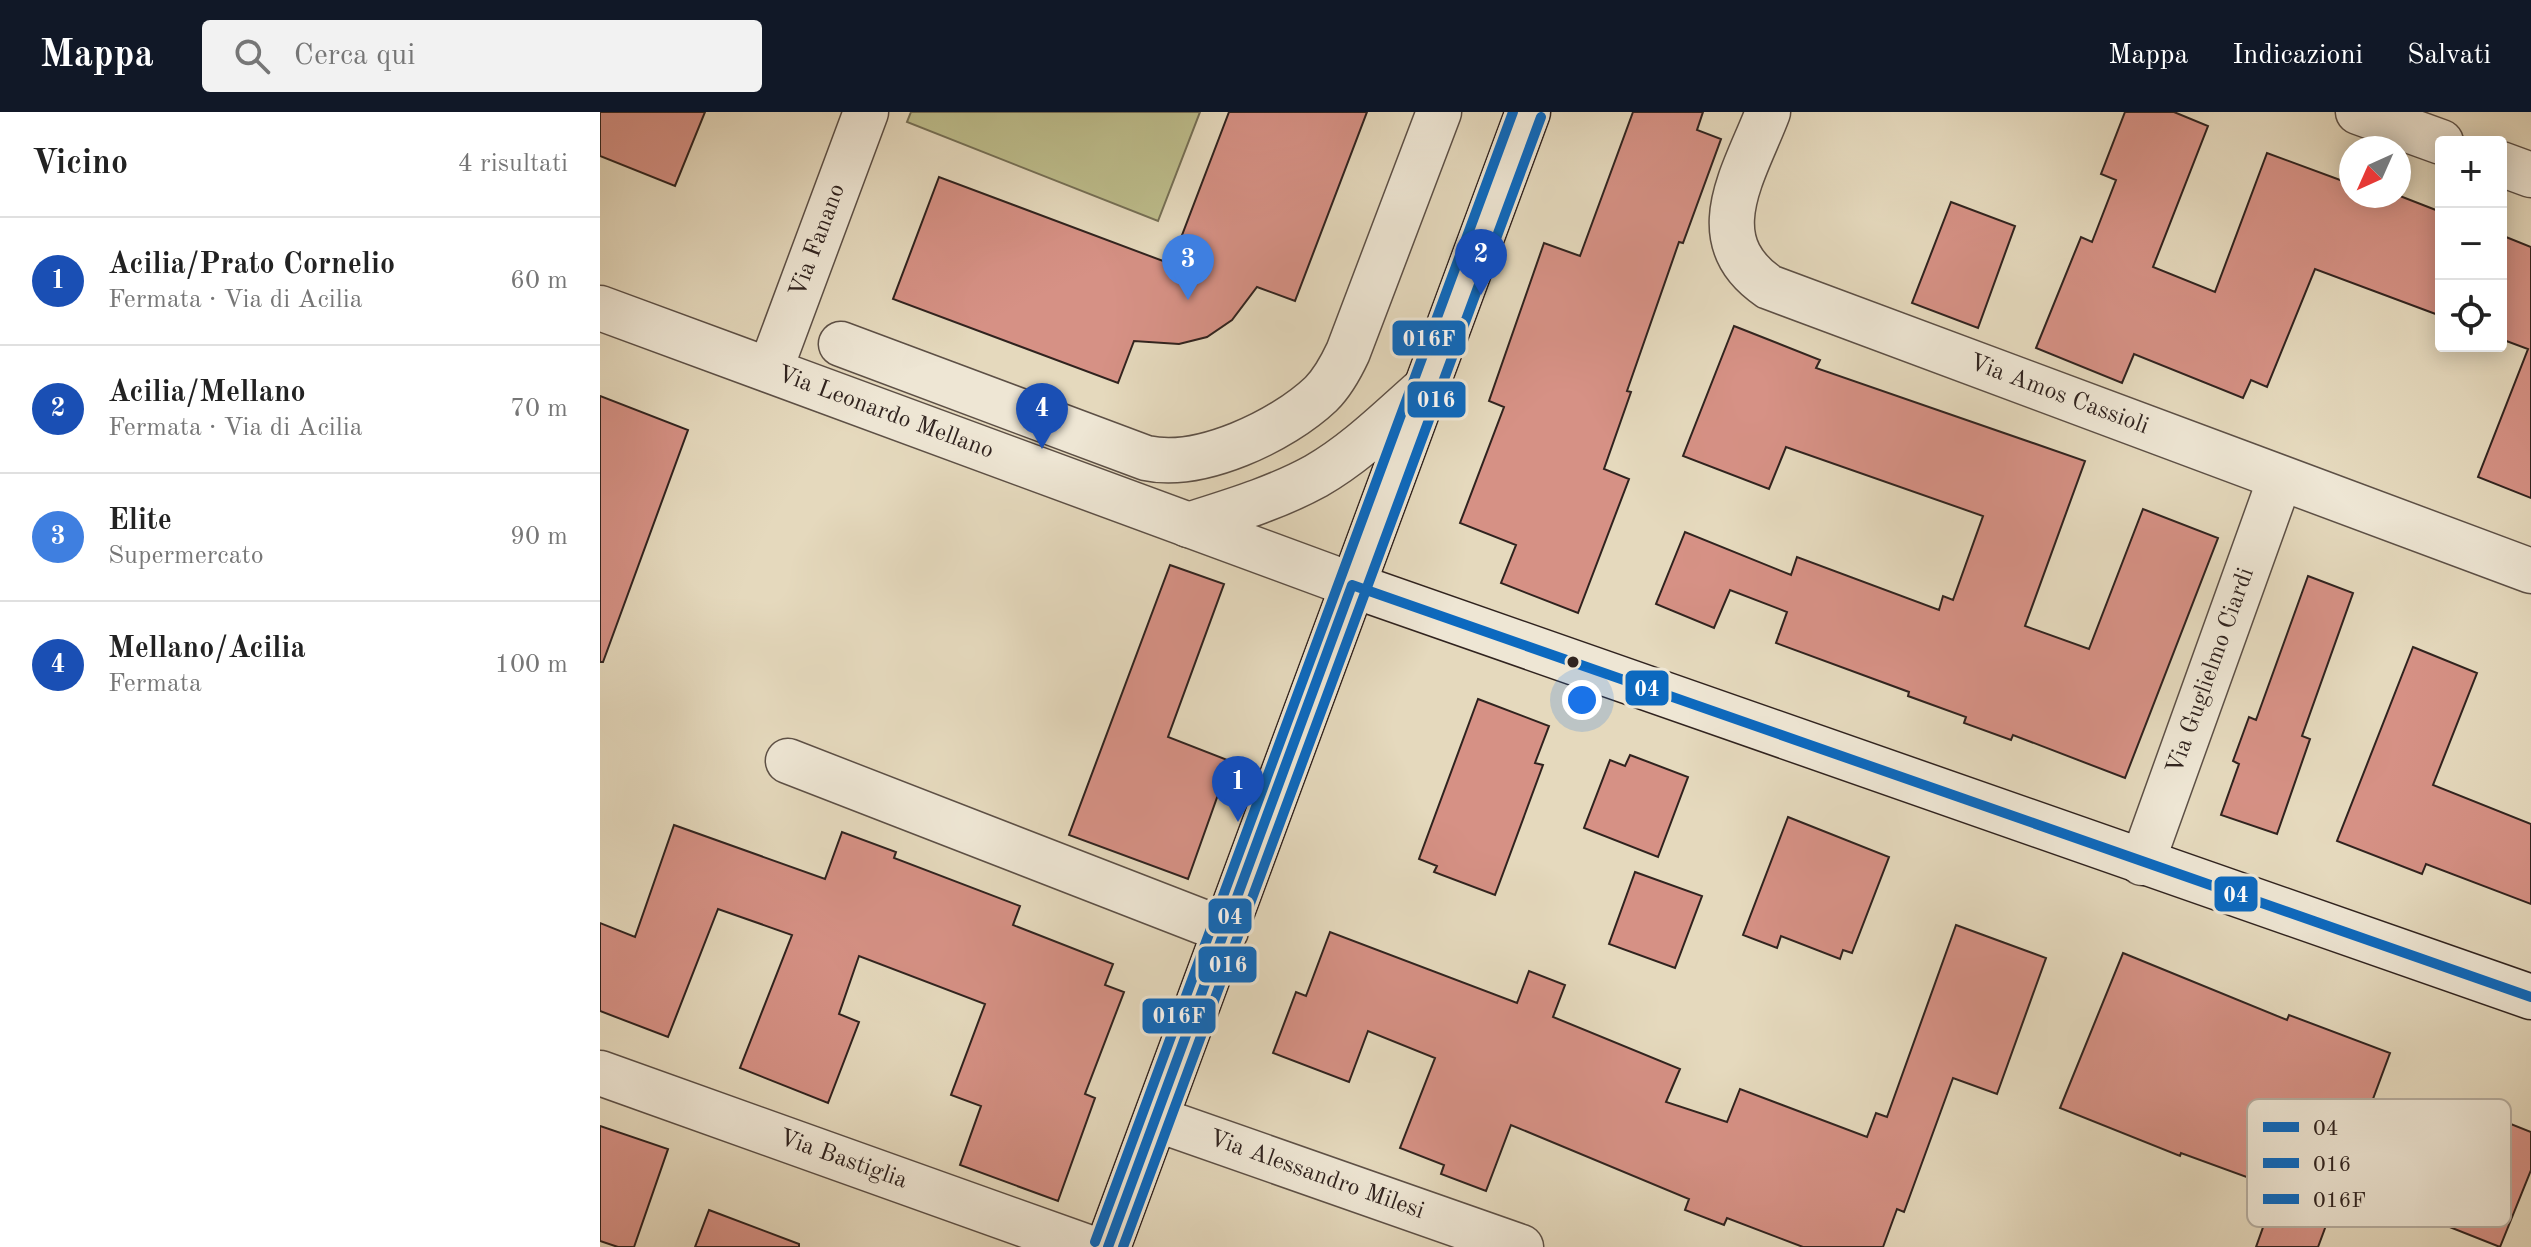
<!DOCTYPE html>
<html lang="it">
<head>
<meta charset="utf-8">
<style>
  body { margin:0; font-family:"Old Standard TT",serif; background:#f2f2f2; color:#222 }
  .controls { position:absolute; right:24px; top:24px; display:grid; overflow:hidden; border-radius:8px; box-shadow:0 4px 20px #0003 }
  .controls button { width:72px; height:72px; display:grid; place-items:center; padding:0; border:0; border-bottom:2px solid #e0e0e0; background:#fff; color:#222; font:40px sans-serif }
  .compass { position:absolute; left:1739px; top:24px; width:72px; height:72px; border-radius:50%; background:#fff; box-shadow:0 4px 20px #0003; rotate:225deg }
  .you { position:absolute; left:982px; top:588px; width:28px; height:28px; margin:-20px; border:6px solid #fff; border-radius:50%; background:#1a73e8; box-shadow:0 0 0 12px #1a73e833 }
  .badge { display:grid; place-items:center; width:52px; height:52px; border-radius:50%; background:#111827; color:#fff; font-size:26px; font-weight:700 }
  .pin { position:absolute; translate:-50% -66px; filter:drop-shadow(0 2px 4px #0008) }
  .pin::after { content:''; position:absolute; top:42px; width:28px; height:24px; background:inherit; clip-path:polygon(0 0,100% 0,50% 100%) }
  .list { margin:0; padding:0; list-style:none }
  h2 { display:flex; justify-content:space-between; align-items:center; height:104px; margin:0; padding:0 32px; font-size:34px }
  h2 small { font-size:26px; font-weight:400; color:#767676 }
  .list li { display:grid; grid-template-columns:52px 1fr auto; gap:24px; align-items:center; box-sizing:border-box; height:128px; padding:0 32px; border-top:2px solid #e0e0e0 }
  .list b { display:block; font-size:30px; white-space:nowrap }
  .list p { margin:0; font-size:26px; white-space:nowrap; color:#767676 }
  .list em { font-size:26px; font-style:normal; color:#767676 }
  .icon { flex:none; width:44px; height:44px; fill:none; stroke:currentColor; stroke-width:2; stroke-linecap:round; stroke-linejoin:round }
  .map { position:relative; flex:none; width:1931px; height:1135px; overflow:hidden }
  header { display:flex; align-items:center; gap:48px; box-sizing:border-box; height:112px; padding:0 40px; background:#111827; color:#fff }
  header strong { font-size:38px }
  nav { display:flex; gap:44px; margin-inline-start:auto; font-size:28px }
  .search { width:560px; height:72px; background:#f2f2f2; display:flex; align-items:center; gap:20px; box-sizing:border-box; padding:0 28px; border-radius:8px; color:#767676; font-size:30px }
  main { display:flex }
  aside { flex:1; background:#fff }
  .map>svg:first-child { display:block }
  .green { fill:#bdbd8c; stroke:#767056; stroke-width:2 }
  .building { fill:#d69185; stroke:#30231f; stroke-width:2 }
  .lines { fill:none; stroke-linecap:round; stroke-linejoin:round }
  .street-casing { stroke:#5d5046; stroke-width:47 }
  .secondary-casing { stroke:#30231f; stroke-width:47 }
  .street { stroke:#eee6d4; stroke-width:44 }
  .secondary { stroke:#eee6d4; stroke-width:44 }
  .bus-1-casing { stroke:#eee6d4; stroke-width:16 }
  .bus-2-casing { stroke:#eee6d4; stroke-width:16 }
  .bus-3-casing { stroke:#eee6d4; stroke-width:16 }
  .bus-1 { stroke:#0c69bf; stroke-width:10 }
  .bus-2 { stroke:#0c69bf; stroke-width:10 }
  .bus-3 { stroke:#0c69bf; stroke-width:10 }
  .bus-dot { fill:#30231f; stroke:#eee6d4; stroke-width:3 }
  .labels { text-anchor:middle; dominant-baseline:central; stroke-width:8; stroke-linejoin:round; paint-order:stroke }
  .street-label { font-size:24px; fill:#30231f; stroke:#eee6d4 }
  .key { fill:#eee6d4; stroke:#b5ac9e; stroke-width:2 }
  .key-label { font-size:22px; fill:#30231f }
  .line-badge { stroke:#eee6d4; stroke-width:3 }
  .badge-label { font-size:22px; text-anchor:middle; font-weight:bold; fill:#fff }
</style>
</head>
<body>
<header>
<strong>Mappa</strong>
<div class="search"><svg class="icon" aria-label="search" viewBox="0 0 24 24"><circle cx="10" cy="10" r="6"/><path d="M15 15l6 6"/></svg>Cerca qui</div>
<nav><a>Mappa</a><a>Indicazioni</a><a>Salvati</a></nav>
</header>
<main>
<aside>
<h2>Vicino<small>4 risultati</small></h2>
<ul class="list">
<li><span class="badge" style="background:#1a4fb4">1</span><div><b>Acilia/Prato Cornelio</b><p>Fermata · Via di Acilia</p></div><em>60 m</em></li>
<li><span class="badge" style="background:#1a4fb4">2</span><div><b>Acilia/Mellano</b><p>Fermata · Via di Acilia</p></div><em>70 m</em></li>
<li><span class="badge" style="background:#3f7fe0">3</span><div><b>Elite</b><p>Supermercato</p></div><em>90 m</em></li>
<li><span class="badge" style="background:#1a4fb4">4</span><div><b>Mellano/Acilia</b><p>Fermata</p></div><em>100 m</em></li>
</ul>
</aside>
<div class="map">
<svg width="1931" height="1135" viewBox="0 0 1931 1135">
  <rect width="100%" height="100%" fill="#e5d9bd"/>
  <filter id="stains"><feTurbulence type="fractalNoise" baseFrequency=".0025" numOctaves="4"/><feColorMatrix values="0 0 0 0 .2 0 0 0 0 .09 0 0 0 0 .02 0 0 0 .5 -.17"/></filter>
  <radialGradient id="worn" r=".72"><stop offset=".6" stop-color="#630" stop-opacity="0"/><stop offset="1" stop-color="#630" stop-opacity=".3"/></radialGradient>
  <path class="green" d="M311,0h289l-42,109 -251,-99z"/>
  <path class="building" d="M0,0h105l-30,74 -75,-30z
    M629,0h138l-72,189 -38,-14 -25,33 -25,17 -28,7 -45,-3 -16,42 -225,-84 46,-122 232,87z
    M1033,0h70l-6,18 24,9 -38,104 -4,-1 -52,149 4,1 -27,77 25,10 -51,134 -77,-30 15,-38 -56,-22 44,-116 -15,-6 55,-158 36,13z
    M1525,0h49l34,14 -55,141 62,25 52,-139 84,31v12h49l41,16v104l-126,-47 -48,118 -16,-7 -8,18 -109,-44 -12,29 -86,-35 45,-111 11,5 24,-62 -15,-6z
    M1351,90l64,24 -37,102 -66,-25z
    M1901,123l30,12v251l-53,-21 50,-128 -27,-10z
    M1134,214l86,34 -4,8 269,93 -60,165 64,23 54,-140 75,29 -93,240 -112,-43 -2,5 -47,-17 2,-6 -58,-21 1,-4 -133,-49 11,-31 -57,-22 -16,38 -58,-24 29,-72 106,43 6,-18 142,53 4,-14 10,4 30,-84 -197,-69 -17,42 -86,-33z
    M0,284l88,34 -85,232h-3z
    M570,453l54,19 -56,153 62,24 -42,118 -119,-44z
    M1708,464l45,17 -51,143 8,3 -33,95 -56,-19 18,-51 -6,-3 16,-44 7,3z
    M1813,535l64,26 -44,112 98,39v80l-105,-40 -4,10 -85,-33z
    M878,587l71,27 -14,37 8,2 -48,130 -61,-23 3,-6 -18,-7z
    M1030,643l58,22 -30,80 -74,-29 26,-68 15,6z
    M1188,705l101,40 -37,96 -9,-3 -3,9 -59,-23 -4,12 -34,-13z
    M74,713l151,54 17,-47 54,20 -2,6 126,48 -7,19 100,39 -8,21 19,7 -39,102 10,4 -37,103 -98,-36 21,-59 -30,-11 34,-91 -126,-48 -20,58 20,8 -31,81 -88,-35 52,-133 -74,-26 -50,128 -68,-26v-88l35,14z
    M1035,760l67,24 -27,72 -66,-24z
    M1356,813l90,33 -49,136 -44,-16 -49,134 -7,-3 -14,38h-80l-76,-29 -3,7 -39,-15 4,-11 -178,-74 -25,66 -45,-17 3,-9 -44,-17 35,-90 -67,-27 -19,51 -76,-29 23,-61 10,4 24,-64 187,71 12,-32 36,14 -12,32 127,52 -14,33 61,20 13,-33 127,48 9,-24 11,4z
    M1523,841l164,67 2,-5 101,38 -72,194h-62l21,-59 -96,-35 -1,3 -120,-48z
    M1853,989l78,31v38l-31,77 -91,-36z
    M0,1014l68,23 -34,98h-16l-18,-6z
    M109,1098l90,34v3h-104z"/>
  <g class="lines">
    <g class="street-casing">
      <g id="street">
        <path id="s1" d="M1168,0c-23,61 -69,127 1,175l762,284"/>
        <path d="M1758,0l83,30"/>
        <path d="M1901,52l30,11"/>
        <path id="s2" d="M0,196l752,277"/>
        <path d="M241,232l305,114c54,12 136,-27 175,-64 12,-12 20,-27 27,-42l91,-240"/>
        <path id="s3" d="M170,258l96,-258"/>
        <path d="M588,413c44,-14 88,-27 128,-49 40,-23 73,-56 107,-86"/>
        <path d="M188,649l438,170"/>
        <path id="s4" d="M1542,751l138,-384"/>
        <path id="s5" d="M0,961l487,174"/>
        <path id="s6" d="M556,1007l365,128"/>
      </g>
    </g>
    <g class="secondary-casing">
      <path id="secondary" d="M752,473l1179,412
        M508,1135l420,-1135"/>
    </g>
    <use href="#street" class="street"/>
    <use href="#secondary" class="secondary"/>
    <g class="bus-1-casing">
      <path id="bus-1" d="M752,473l1179,412
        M508,1135l244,-662"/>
    </g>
    <g class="bus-2-casing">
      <path id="bus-2" d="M523,1135l418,-1130"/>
    </g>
    <g class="bus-3-casing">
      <path id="bus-3" d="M495,1130l418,-1130"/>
    </g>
    <use href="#bus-1" class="bus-1"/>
    <use href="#bus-2" class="bus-2"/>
    <use href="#bus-3" class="bus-3"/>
  </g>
  <circle class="bus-dot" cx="973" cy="550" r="7"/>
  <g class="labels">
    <g class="street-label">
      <text stroke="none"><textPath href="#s3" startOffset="138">Via Fanano</textPath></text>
      <text stroke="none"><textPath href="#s1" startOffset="504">Via Amos Cassioli</textPath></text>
      <text stroke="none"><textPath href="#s2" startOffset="304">Via Leonardo Mellano</textPath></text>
      <text stroke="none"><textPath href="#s4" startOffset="204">Via Guglielmo Ciardi</textPath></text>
      <text stroke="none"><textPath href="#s5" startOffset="258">Via Bastiglia</textPath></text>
      <text stroke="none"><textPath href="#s6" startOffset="170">Via Alessandro Milesi</textPath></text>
    </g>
  </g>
  <rect x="1647" y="987" width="264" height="128" rx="12" class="key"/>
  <rect x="1663" y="1010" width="36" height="10" fill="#0c69bf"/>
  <rect x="1663" y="1046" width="36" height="10" fill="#0c69bf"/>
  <rect x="1663" y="1082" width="36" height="10" fill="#0c69bf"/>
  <g class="key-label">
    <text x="1713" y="1023">04</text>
    <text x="1713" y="1059">016</text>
    <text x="1713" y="1095">016F</text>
  </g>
  <g class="line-badge">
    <rect x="791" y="207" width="76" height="38" rx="8" fill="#0c69bf"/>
    <rect x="806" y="268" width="61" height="39" rx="8" fill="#0c69bf"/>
    <rect x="1024" y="557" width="46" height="38" rx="8" fill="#0c69bf"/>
    <rect x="1613" y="763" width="46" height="38" rx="8" fill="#0c69bf"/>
    <rect x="607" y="785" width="46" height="38" rx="8" fill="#0c69bf"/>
    <rect x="597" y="833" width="61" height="39" rx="8" fill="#0c69bf"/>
    <rect x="541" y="885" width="76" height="38" rx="8" fill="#0c69bf"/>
  </g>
  <g class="badge-label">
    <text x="829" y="234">016F</text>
    <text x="836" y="295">016</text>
    <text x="1047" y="584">04</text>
    <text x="1636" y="790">04</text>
    <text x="630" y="812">04</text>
    <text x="628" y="860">016</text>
    <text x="579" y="911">016F</text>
  </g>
  <rect width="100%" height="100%" filter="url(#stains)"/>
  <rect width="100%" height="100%" fill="url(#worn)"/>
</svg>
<div class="controls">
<button>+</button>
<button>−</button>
<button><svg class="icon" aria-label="locate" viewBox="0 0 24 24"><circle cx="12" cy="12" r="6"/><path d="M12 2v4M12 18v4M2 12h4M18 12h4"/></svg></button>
</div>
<svg class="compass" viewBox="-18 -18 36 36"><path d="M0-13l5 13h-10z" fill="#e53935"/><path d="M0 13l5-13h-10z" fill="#767676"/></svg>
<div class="you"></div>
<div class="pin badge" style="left:638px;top:710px;background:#1a4fb4">1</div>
<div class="pin badge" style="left:881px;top:183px;background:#1a4fb4">2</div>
<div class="pin badge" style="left:588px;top:188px;background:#3f7fe0">3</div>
<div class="pin badge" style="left:442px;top:337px;background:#1a4fb4">4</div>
</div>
</main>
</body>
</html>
